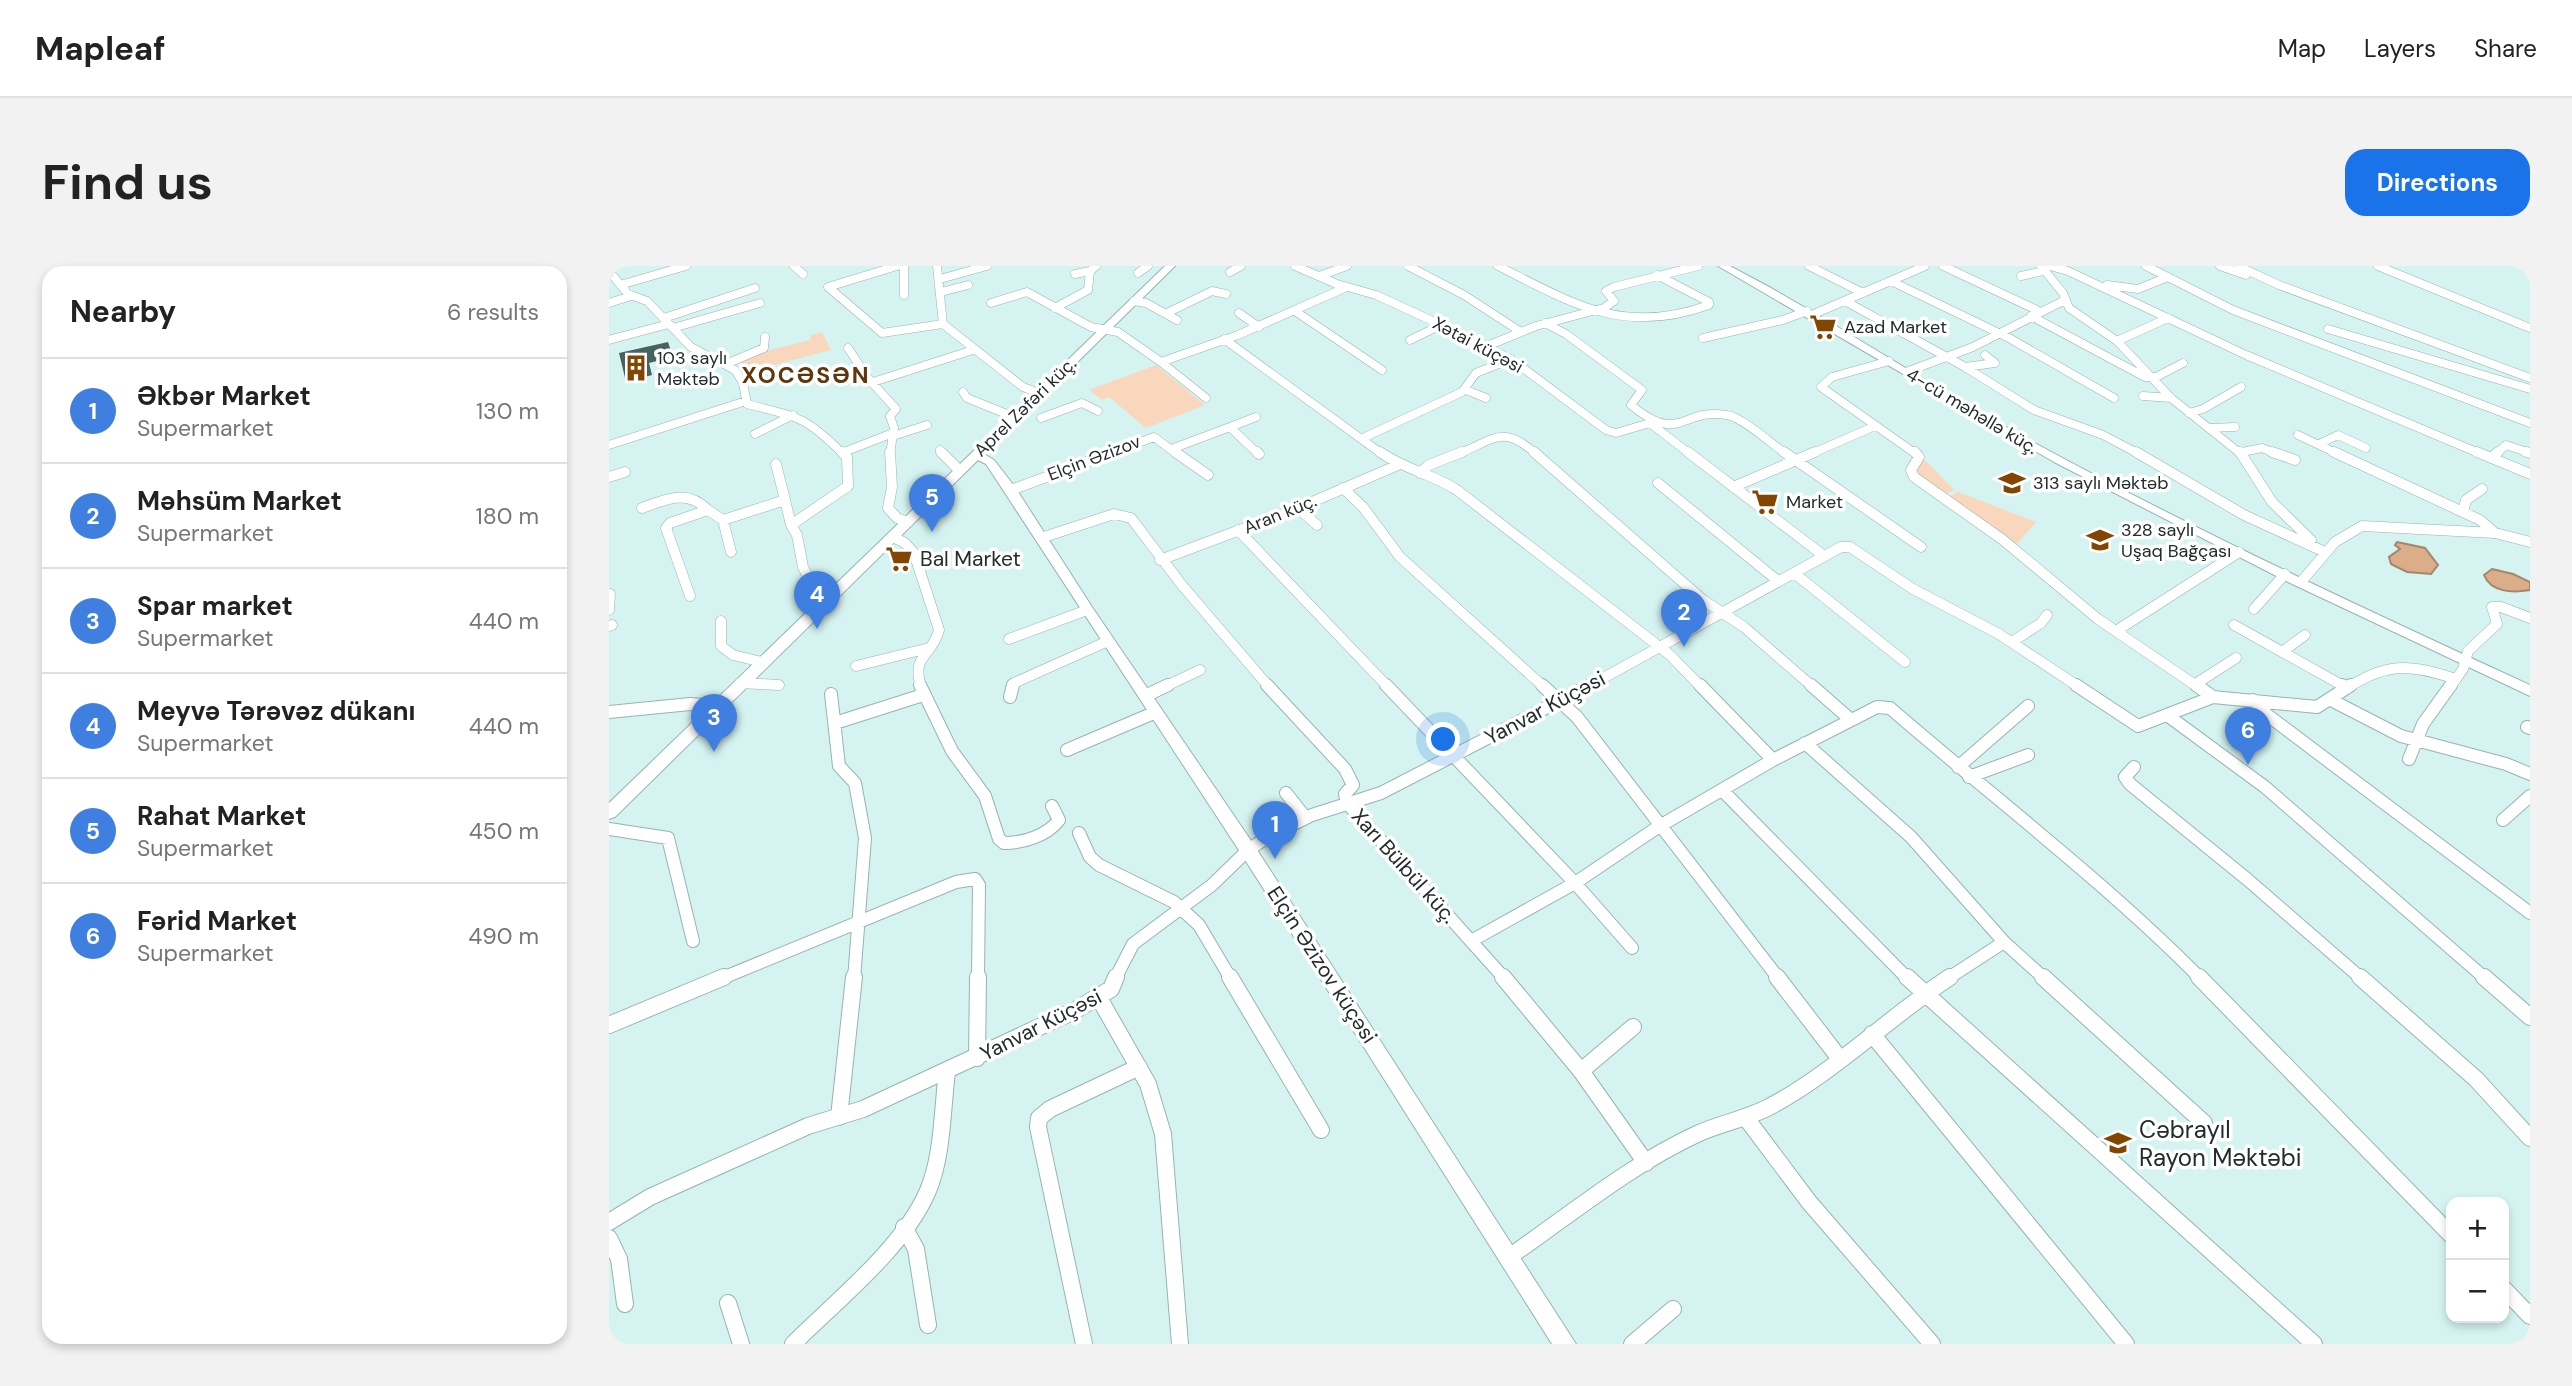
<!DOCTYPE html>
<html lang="en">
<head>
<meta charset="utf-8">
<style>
  body { margin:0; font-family:"DM Sans",sans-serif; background:#f2f2f2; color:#222 }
  .controls { position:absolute; right:21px; bottom:21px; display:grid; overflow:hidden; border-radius:14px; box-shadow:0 4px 10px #0003 }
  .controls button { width:63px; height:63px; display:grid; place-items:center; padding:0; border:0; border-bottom:2px solid #e0e0e0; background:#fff; color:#222; font:35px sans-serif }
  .you { position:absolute; left:835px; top:474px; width:24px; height:24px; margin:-18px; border:5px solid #fff; border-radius:50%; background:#1a73e8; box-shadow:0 0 0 10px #1a73e833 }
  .badge { display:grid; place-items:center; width:46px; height:46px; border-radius:50%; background:#1a73e8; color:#fff; font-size:23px; font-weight:700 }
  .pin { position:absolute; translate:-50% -58px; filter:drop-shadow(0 2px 4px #0008) }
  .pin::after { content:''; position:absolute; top:37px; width:24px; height:21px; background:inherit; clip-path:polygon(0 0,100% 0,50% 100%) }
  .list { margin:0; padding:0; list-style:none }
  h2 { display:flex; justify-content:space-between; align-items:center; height:91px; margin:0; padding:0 28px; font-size:30px }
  h2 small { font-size:23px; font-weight:400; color:#767676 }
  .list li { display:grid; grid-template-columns:46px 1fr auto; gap:21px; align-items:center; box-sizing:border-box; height:105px; padding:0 28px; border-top:2px solid #e0e0e0 }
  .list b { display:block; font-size:26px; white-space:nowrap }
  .list p { margin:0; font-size:23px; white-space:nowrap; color:#767676 }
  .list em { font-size:23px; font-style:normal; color:#767676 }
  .map { position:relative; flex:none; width:1921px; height:1078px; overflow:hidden; border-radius:21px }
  header { display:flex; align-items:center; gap:42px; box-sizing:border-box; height:98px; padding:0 35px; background:#fff; border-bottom:2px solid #e0e0e0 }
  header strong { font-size:33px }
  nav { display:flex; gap:38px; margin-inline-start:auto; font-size:24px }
  .intro { display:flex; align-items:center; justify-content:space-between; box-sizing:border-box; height:168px; padding:0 42px }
  h1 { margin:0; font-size:49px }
  .button { padding:18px 32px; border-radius:21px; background:#1a73e8; color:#fff; font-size:24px; font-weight:700 }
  main { display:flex; gap:42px; padding:0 42px }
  aside { flex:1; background:#fff; border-radius:21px; box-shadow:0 4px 10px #0003 }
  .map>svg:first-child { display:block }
  .green { fill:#f9d7bd }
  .water { fill:#dbad88; stroke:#a3866c; stroke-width:2 }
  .building { fill:#476260 }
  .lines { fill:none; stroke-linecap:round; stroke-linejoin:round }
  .minor-far3-casing { stroke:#97b3b1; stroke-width:9 }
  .minor-far2-casing { stroke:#97b3b1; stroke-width:11 }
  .minor-far1-casing { stroke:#97b3b1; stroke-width:14 }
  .minor-casing { stroke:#97b3b1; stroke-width:18 }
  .tertiary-casing { stroke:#97b3b1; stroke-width:2 }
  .minor-far3 { stroke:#fff; stroke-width:8 }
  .minor-far2 { stroke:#fff; stroke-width:10 }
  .minor-far1 { stroke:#fff; stroke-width:12 }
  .minor { stroke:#fff; stroke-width:16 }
  .tertiary { fill:#fff; fill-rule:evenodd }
  .labels { text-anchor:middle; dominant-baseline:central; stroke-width:7; stroke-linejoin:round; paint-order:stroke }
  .far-poi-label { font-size:18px; fill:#212c2b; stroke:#fff; text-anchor:start }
  .far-street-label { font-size:18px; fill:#212c2b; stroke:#fff }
  .poi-label { font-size:21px; fill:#212c2b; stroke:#fff; text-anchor:start }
  .street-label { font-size:21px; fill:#212c2b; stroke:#fff }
  .far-district-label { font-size:23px; font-weight:bold; letter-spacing:2px; fill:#60360c; stroke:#fff }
  .near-poi-label { font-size:24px; fill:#212c2b; stroke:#fff; text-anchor:start }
</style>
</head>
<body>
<header>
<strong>Mapleaf</strong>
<nav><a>Map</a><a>Layers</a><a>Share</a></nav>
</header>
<div class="intro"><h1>Find us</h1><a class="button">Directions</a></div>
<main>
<aside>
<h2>Nearby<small>6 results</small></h2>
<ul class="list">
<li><span class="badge" style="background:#3f7fe0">1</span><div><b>Əkbər Market</b><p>Supermarket</p></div><em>130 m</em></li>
<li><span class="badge" style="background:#3f7fe0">2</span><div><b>Məhsüm Market</b><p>Supermarket</p></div><em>180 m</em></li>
<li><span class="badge" style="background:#3f7fe0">3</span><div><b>Spar market</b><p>Supermarket</p></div><em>440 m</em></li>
<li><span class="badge" style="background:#3f7fe0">4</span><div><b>Meyvə Tərəvəz dükanı</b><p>Supermarket</p></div><em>440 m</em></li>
<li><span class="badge" style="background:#3f7fe0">5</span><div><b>Rahat Market</b><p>Supermarket</p></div><em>450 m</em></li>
<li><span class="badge" style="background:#3f7fe0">6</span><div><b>Fərid Market</b><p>Supermarket</p></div><em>490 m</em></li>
</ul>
</aside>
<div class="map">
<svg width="1921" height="1078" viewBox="0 0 1921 1078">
  <rect width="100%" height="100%" fill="#d5f4f1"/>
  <path class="green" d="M213,66l9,18 -87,23 -3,-10 9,-8 61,-15 -1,-5z
    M547,99l49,40 -59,23 -37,-31 -7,3 -13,-10z
    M1314,194l3,1 28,29 -8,4 -32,-21z
    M1349,226l78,30 -19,22 -67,-48z"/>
  <path class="water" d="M1788,276l28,6 13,17 -7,9 -24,-2 -16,-8 -2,-7 11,-8 -5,-4z
    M1883,303l21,5 17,8v8c-16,3 -39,3 -46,-15z"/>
  <path class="building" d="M59,76l5,15 -24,6 3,12 -26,7 -7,-29z"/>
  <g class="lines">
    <g class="minor-far3-casing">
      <path id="minor-far3" d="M185,0l9,8
        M288,0l-69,21 54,46 61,-9
        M295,0v29
        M328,0l6,58 80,63 16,6
        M686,0l42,18 39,11 111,51 32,19 87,65 10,3 34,-10 40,31
        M799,0l56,29 57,37
        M889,0c76,38 125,70 211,39v-3l-52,-27
        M1200,0l54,27
        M1334,0l96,45
        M1432,0l22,27 6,15 48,33 54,57 70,56
        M1441,0l18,5 178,84 235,99
        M1537,0l87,44 297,113
        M1611,0l26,9
        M1629,0l41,19 251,93
        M1769,0l152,62
        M0,5l19,23 19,7 44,46 44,23 8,13 4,21c51,13 58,12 96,50
        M621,6l11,-6
        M529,7l10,-7
        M466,8l15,-3
        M710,10l28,-10
        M1412,10l22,-5
        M331,13l47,-13
        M1282,15l118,57 105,60
        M11,19l66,-19
        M1498,19l31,4 30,-12
        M332,26l27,-7
        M525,35l12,2 31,17
        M1236,35l120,66 69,43 69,25 36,19
        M0,37l22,-7
        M382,37l36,-11 64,35 27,5 43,30 77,-27 109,-48
        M446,42l33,-18 2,-19 6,-5
        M686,45l87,59
        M558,47l45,-22 14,3
        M630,47l20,14
        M1205,48l111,-48
        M1422,50l114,61h11l27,-14
        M55,52l91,-30
        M936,57l21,11 76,56 -11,15c50,41 50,2 96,10 15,2 45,29 59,39
        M64,62l87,-25
        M1719,63l202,60
        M1094,72l80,-18 24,-9
        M615,73l158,115
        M0,74l56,-15
        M801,74l33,-16
        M1508,75l51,-23
        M878,80l49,-20 68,-18 10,-7 -8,-10 8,-4 84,-21
        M239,82l19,29 29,32 -6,7 4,12 -4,26
        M1280,95l-57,16 -11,10 95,67
        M552,96l45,36
        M117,98l38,-16 1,-11
        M1356,101l30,-4 -10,-8
        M1297,106l67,-25 92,-47
        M264,116l100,-32
        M857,124l20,8
        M354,126l4,6 47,19
        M1534,130l28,2
        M1580,147l14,-4 38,-22
        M432,152l41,-15 16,8
        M621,161l26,-10
        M1600,162l26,-1
        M146,168l38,-19
        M1689,169l40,19
        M284,170l34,-11
        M754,172l99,-46 14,-19 35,-14
        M1710,178l19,-9 28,13
        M0,179l137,-44
        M565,182l56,-21 28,27
        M331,184l3,4
        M235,186l49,-19
        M1633,186l20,-4 15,6
        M500,188l45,-17 23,17
        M849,188c37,-15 45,-30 78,0
        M1202,188l64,-28
        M1887,188l10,-9 24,8"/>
    </g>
    <g class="minor-far2-casing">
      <path id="minor-far2" d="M281,186l2,35 -4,21 9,10 11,4
        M332,186l18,18
        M566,186l33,23
        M648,186l2,2
        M771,186c24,17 52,22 77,38l213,165 31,32
        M925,186l169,148 41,27 69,60
        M1079,186l136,104
        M1175,186l137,95
        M1306,186l4,5 -8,13 3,7 89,63 95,79 100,68
        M1527,186l108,63 81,37
        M1631,186l32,50 39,38
        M1663,186l23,8
        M1725,186l146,68 15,13
        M1868,186l53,22
        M1917,186l4,1
        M1883,191l6,-5
        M167,198l9,36
        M811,207l9,-8 33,-13
        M0,211l16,-5
        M1049,217l120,98
        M1124,221l82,-35
        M734,222l20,19 37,50 144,130
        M402,224l103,-38
        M33,242c25,-9 45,-19 66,2
        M689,242l19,17
        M1854,246l3,-12 16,-11
        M114,254l8,32
        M629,264l150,157
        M284,271l12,6 9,10 25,77c-7,27 -28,24 -18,57
        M432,272l73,-24 17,4 50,66 88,103
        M551,294l138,-52 100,-43
        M1185,307l111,89
        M1692,316l34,-40 27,-16 133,7 35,9
        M81,330l-24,-68 4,-5 38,-13 15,10 62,-20 6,25
        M213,338l-19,-37 -6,-32 -6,-10 57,-39 -1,-29 -5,-5
        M1645,343l31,-35
        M0,344l1,-16
        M112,355v25l12,9 29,7
        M1625,359l111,62
        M0,360l3,-1
        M1507,365l123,-79
        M400,373l78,-29
        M1403,376l29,-19 6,-8
        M1673,386l23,-17
        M247,400l73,-18
        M131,417l39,2
        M1588,417l39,-25
        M404,421l1,-4 94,-42
        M555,421l36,-17
        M978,421l254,-140h9l63,42 86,45 80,53
        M1740,421c40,-26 63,-22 107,-8l7,-10 5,-18 29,-27 -5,-17h9l29,11
        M1841,421l6,-8"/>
    </g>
    <g class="minor-far1-casing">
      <path id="minor-far1" d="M311,419l32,66 33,45 14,43 5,4c19,0 43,-7 55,-23l-7,-14
        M658,419l78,84 8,16 -8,9 2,9 158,176
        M777,419l189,198 57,65
        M933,419l35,32 202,262
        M1091,419l73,75
        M1202,419l40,35
        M1467,419l62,41 75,-29 104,10 34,-22
        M1587,419l17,12
        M1733,419l5,3
        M222,428l8,72 16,17 10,55 -11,141
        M536,430l23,-11
        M401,431l3,-12
        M1644,434l9,11 268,202
        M1724,435l68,35 105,28 24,10
        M0,446l81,-8 26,2
        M1558,449l98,72 221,192
        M226,457l88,-28
        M1918,461l3,1
        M1196,477l106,94 93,105 41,37
        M458,484l89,-38
        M1800,493l14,-35 28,-39
        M1349,501l70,-61
        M1525,501l-9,10 5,7 118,96 114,99
        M1360,511l59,-22
        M1113,524l186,189
        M677,527l19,24
        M1894,554l27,-24
        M0,563l59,9 25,103
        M470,567l11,24 9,8 75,37 25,23 32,54
        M862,675l104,-58 83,-56 115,-67 104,-53 13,1c104,90 214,173 311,271
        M111,713l236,-97 19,-3 4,6 -1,94
        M506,713l18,-35 79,-59 36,-35 20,-13 44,-22 69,-22 209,-108
        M1338,713l57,-37"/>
    </g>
    <g class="minor-casing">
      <path id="minor" d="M621,711l91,153
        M894,711l78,94 65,92
        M1168,711l63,82
        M1298,711l407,367
        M1434,711l161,146
        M1590,711l252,258
        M1751,711l116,102 54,59
        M1875,711l46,40
        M490,732l49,86 15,50 17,210
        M0,759l115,-48
        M1263,768l254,310
        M368,792l1,-81
        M972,805l52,-44
        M230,851l15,-140
        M1137,852l63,84 123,142
        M0,956l41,-25 158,-71 55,-17 211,-98 37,-22 5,-12
        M295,961l12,22 12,76
        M0,972l10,21 6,45
        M900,991c61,-42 121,-92 188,-123 22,-10 48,-15 70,-26 63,-32 122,-91 183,-131
        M1895,1023l26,27
        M119,1037l13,41
        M184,1078c43,-43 109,-95 134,-151 16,-36 15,-82 20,-121
        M475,1078l-46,-217 1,-9 11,-9 89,-42
        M1023,1078l41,-35"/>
    </g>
    <g class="tertiary-casing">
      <path id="tertiary" d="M556,0h10l-191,188 10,6 21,27 77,120 162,238 322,499h-24l-310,-489 -256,-391 -8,-4 -363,357 -6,2v-16z
        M1109,0h12l39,21c85,48 166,101 251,148 166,91 338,171 510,250v11l-242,-114 -234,-120z"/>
    </g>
    <use href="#minor-far3" class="minor-far3"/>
    <use href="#minor-far2" class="minor-far2"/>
    <use href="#minor-far1" class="minor-far1"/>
    <use href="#minor" class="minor"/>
    <use href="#tertiary" class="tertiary"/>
  </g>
  <defs>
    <g id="supermarket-bare" transform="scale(2.1)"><path d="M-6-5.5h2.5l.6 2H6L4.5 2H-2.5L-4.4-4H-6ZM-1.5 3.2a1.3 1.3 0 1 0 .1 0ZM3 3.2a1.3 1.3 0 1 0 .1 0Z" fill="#824600" stroke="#fff" stroke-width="2.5" paint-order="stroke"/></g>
    <g id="building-bare" transform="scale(2.1)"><path d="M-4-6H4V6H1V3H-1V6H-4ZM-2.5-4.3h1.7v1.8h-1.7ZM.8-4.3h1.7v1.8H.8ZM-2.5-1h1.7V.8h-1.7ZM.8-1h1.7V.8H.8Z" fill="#824600" stroke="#fff" stroke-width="2.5" paint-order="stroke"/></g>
    <g id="school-bare" transform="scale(2.1)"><path d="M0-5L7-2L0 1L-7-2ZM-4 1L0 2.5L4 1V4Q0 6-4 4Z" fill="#824600" stroke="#fff" stroke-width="2.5" paint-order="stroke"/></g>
  </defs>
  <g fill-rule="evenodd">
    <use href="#supermarket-bare" x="1214" y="61"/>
    <use href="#building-bare" x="27" y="102"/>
    <use href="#school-bare" x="1403" y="217"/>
    <use href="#supermarket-bare" x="1156" y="236"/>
    <use href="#school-bare" x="1491" y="274"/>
    <use href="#supermarket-bare" x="290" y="293"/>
    <use href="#school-bare" x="1509" y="877"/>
  </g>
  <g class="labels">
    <g class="far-poi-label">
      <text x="1235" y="61">Azad Market</text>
      <text x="48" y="92">103 saylı<tspan x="48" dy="21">Məktəb</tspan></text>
      <text x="1424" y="217">313 saylı Məktəb</text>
      <text x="1177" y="236">Market</text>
      <text x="1512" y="264">328 saylı<tspan x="1512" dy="21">Uşaq Bağçası</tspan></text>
    </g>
    <g class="far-street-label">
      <text transform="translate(869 79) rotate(28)">Xətai küçəsi</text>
      <text transform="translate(416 141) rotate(-44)">Aprel Zəfəri küç.</text>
      <text transform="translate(1363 145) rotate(31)">4-cü məhəllə küç.</text>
      <text transform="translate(485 192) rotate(-21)">Elçin Əzizov</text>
      <text transform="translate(671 248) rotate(-22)">Aran küç.</text>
    </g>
    <g class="poi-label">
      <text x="311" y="293">Bal Market</text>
    </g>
    <g class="street-label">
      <text transform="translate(936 442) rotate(-28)">Yanvar Küçəsi</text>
      <text transform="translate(795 600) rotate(48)">Xarı Bülbül küç.</text>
      <text transform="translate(713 699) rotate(57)">Elçin Əzizov küçəsi</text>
      <text transform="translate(432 759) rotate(-27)">Yanvar Küçəsi</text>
    </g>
    <g class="far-district-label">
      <text x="197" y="109">XOCƏSƏN</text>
    </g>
    <g class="near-poi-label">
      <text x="1530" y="863">Cəbrayıl<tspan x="1530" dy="28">Rayon Məktəbi</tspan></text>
    </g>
  </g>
</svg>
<div class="controls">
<button>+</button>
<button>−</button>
</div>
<div class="you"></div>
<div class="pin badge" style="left:666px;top:593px;background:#3f7fe0">1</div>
<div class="pin badge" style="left:1075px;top:381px;background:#3f7fe0">2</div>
<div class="pin badge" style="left:105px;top:486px;background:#3f7fe0">3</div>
<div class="pin badge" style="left:208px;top:363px;background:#3f7fe0">4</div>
<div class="pin badge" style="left:323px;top:266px;background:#3f7fe0">5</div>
<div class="pin badge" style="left:1639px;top:499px;background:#3f7fe0">6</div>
</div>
</main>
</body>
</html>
